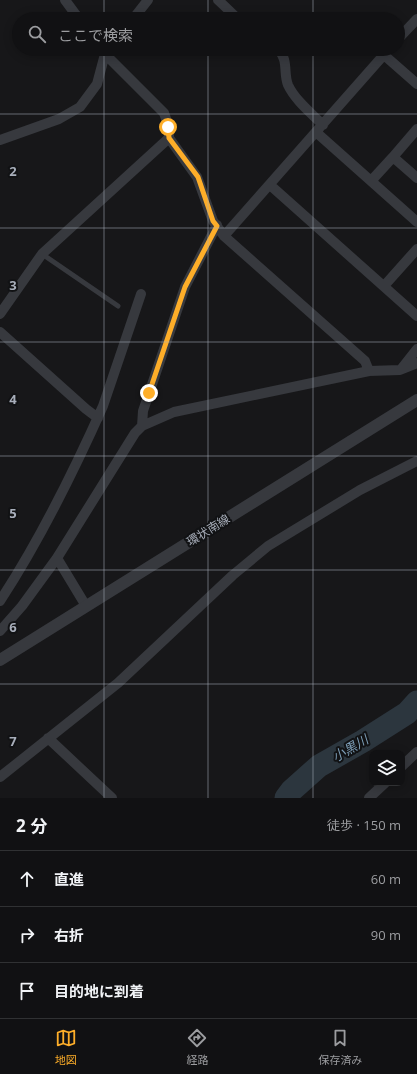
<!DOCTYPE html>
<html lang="ja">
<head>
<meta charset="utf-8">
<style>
  body { margin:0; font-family:"Open Sans","Noto Sans JP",sans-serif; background:#1e1f21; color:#f1f3f6 }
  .controls { position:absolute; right:12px; bottom:12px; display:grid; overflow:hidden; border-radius:8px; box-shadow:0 2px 10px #0003 }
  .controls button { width:36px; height:36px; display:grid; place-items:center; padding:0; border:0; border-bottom:1px solid #303133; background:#111113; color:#f1f3f6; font:20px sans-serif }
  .stop { position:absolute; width:12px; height:12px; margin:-9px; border:3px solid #feae29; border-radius:50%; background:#fff }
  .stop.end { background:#feae29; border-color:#fff; box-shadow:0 1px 4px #0008 }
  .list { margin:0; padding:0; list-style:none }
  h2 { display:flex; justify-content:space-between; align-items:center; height:52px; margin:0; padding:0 16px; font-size:17px }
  h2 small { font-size:13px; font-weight:400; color:#9c9da0 }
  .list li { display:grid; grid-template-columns:26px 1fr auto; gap:12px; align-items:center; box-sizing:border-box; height:56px; padding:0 16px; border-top:1px solid #303133 }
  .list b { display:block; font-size:15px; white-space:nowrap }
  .list em { font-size:13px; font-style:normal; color:#9c9da0 }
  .icon { flex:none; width:22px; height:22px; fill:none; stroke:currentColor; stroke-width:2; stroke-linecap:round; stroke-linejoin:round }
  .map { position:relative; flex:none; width:417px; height:798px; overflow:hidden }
  .search { position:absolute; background:#111113; box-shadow:0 2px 10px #0003; left:12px; right:12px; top:12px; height:44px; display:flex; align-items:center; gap:10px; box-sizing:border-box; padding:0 14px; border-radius:22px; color:#9c9da0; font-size:15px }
  .sheet { height:220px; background:#111113 }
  nav { display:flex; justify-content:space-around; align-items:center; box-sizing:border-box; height:56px; border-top:1px solid #303133; background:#111113; font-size:11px; color:#9c9da0 }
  nav a { display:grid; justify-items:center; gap:2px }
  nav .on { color:#feae29 }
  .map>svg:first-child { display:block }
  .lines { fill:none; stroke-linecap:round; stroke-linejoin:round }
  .river { stroke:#2c363e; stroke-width:23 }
  .service { stroke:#37393e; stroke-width:5 }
  .minor { stroke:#37393e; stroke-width:10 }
  .tertiary { stroke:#37393e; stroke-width:12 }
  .route { stroke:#feae29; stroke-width:5 }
  .grid { fill:none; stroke:#a8aeba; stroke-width:1; stroke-opacity:0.55 }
  .labels { text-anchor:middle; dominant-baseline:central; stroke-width:4; stroke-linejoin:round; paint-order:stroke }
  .street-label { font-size:12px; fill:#a8aeba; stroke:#111214 }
  .water-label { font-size:13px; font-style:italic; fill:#7d9eb7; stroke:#111214 }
  .grid-label { font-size:13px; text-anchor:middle; font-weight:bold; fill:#a8aeba; stroke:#111214; stroke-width:4; stroke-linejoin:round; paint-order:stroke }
</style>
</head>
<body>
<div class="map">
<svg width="417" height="798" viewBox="0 0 417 798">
  <rect width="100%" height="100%" fill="#171719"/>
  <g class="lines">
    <path class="river" d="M286,798l6,-8 27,-24 44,-25 44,-28 10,-11"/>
    <path class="service" d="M42,254l76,52"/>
    <path class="minor" d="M65,0l14,19
      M218,0l20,19
      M133,19l15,-19
      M398,39l19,-20
      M101,49l4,5 59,59 5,14v11l28,39 16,44 11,15 141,125 4,10
      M278,49c11,12 5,23 10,36 7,15 23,28 35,40
      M384,55l33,29
      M417,129l-24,28 24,21
      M317,133l100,89
      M0,140l59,-21 21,-12 17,-23 8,-30 3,-3
      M371,181l22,-24
      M270,185l147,131
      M224,236l165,-187
      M384,286l33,-37
      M0,314l42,-60 127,-116
      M0,332l86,77 12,9
      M402,368l15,-19
      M142,426l1,-15 42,-124 32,-62
      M0,601c40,-61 73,-128 103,-195l38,-112
      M86,606l-29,-48 78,-125 7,-7 32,-14 195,-41 31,-1 17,-7
      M0,631l22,-25 35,-48
      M48,738l64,60
      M402,766l15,-14
      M0,777l118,-94 115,-108 35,-29 92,-56 57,-29
      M369,798l16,-15"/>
    <path class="tertiary" d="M0,660l417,-260"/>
  </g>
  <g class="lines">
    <path class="route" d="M149,393l36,-106 32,-61 -4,-5 -15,-44 -29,-39 -1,-11"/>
  </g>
  <path class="grid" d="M104,0v19M208,0v19M313,0v19M104,49v749M208,49v749M313,49v749M0,114h417M0,228h417M0,342h417M0,456h417M0,570h417M0,684h417"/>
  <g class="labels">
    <g class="street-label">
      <text transform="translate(208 530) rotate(-32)">環状南線</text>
    </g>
    <g class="water-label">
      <text transform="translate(350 748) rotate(-31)">小黒川</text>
    </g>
  </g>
  <g class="grid-label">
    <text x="13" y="176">2</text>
    <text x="13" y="290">3</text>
    <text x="13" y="404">4</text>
    <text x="13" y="518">5</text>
    <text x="13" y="632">6</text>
    <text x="13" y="746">7</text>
  </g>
</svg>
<div class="controls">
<button><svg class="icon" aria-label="layers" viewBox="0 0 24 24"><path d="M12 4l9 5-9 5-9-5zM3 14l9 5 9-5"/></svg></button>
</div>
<div class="stop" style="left:168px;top:127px"></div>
<div class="stop end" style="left:149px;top:393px"></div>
<div class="search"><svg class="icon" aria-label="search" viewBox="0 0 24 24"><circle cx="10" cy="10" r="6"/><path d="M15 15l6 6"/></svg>ここで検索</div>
</div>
<section class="sheet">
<h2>2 分<small>徒歩 · 150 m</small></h2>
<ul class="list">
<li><svg class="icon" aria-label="ahead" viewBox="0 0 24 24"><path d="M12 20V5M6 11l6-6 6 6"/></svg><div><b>直進</b></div><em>60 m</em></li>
<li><svg class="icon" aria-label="right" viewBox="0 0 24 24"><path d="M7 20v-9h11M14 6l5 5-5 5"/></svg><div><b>右折</b></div><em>90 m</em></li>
<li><svg class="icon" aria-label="arrive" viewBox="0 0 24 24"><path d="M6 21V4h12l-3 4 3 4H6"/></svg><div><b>目的地に到着</b></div></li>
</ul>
</section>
<nav>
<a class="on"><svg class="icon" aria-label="map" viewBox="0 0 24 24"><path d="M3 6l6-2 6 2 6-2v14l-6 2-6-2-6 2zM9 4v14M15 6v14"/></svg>地図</a>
<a><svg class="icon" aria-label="directions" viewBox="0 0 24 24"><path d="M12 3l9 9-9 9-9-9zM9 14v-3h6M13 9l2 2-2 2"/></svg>経路</a>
<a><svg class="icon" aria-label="saved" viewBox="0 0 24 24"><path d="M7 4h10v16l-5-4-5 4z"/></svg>保存済み</a>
</nav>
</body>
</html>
